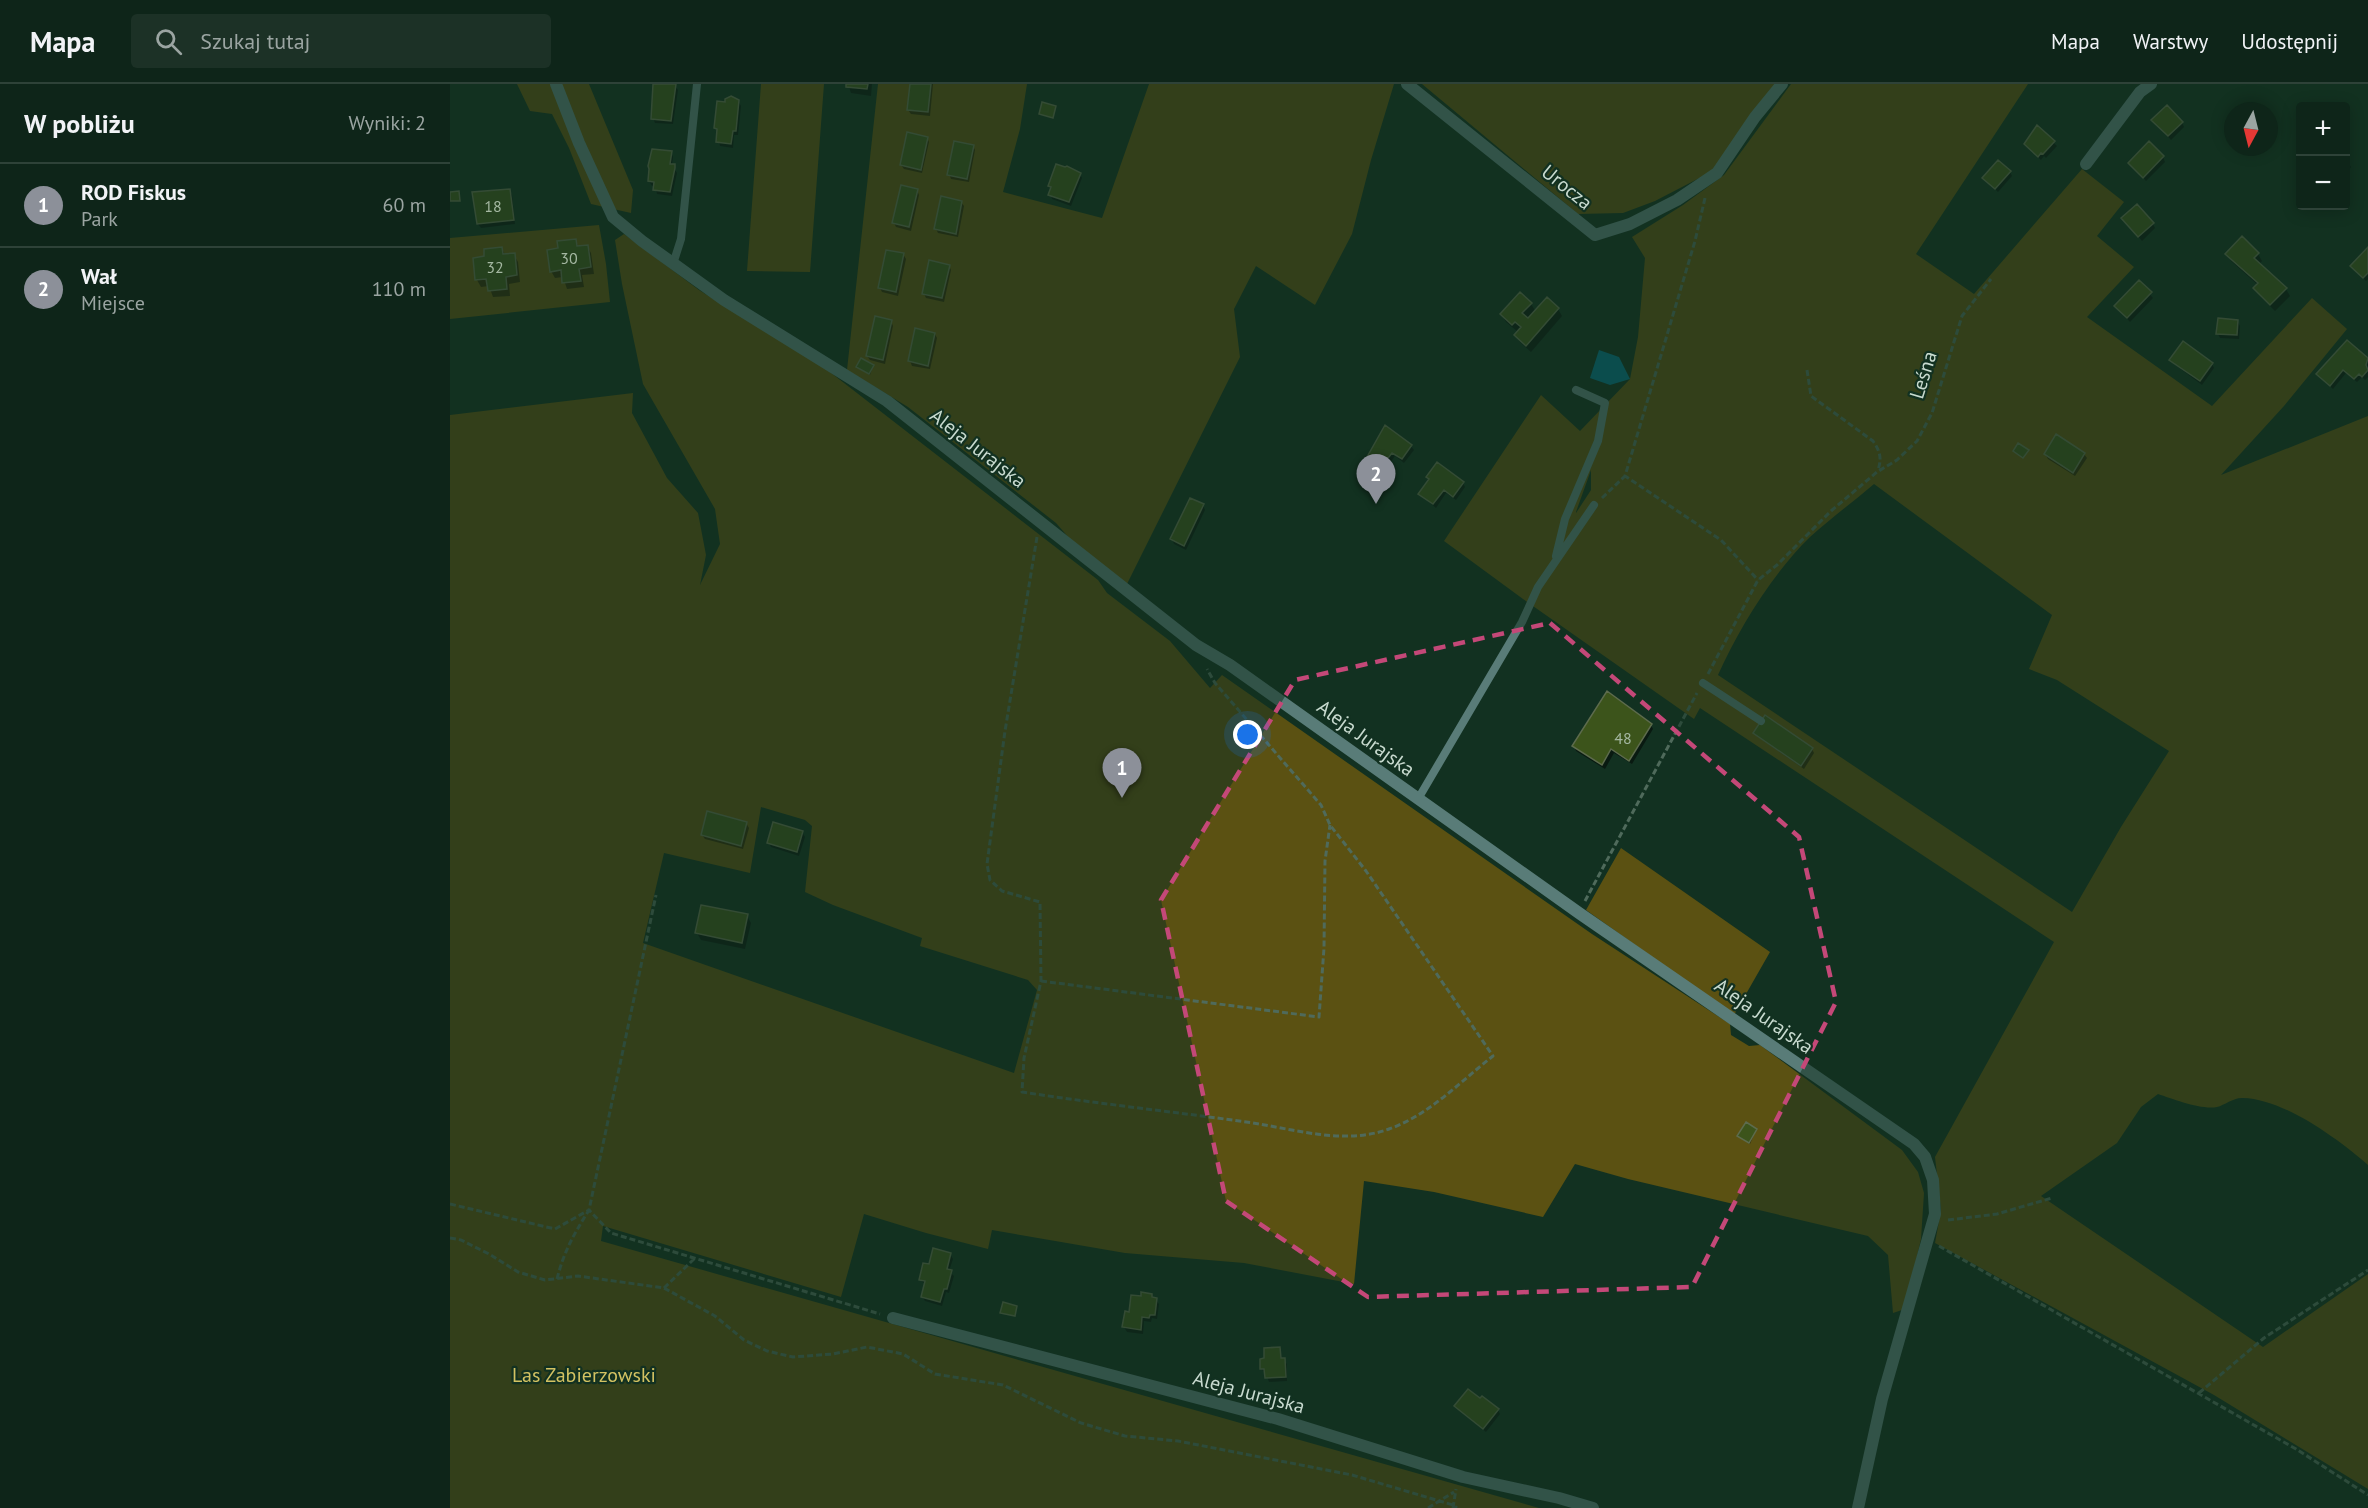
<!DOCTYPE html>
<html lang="pl">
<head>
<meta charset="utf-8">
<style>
  body { margin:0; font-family:"PT Sans",sans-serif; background:#1c3126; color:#f1f3f6 }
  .controls { position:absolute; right:18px; top:18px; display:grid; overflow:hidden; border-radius:6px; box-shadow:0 3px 15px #0003 }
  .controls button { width:54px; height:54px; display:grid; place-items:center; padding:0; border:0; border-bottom:2px solid #2e4238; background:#0e2519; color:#f1f3f6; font:30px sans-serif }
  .compass { position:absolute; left:1774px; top:18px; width:54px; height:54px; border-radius:50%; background:#0e2519; box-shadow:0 3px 15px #0003; rotate:187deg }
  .you { position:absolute; left:798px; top:651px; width:21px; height:21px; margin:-15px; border:4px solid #fff; border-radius:50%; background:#1a73e8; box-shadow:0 0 0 9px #1a73e833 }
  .badge { display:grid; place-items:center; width:39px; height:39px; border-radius:50%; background:#8c9099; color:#fff; font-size:20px; font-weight:700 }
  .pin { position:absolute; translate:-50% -50px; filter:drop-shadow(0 2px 3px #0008) }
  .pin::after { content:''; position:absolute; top:32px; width:21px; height:18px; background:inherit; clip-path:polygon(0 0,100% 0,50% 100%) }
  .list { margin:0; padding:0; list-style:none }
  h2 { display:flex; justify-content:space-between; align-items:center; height:78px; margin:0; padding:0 24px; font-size:26px }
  h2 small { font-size:20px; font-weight:400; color:#9ba5a2 }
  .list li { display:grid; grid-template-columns:39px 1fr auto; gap:18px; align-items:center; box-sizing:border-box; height:84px; padding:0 24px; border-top:2px solid #2e4238 }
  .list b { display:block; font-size:22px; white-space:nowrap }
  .list p { margin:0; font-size:20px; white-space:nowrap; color:#9ba5a2 }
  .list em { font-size:20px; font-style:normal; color:#9ba5a2 }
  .icon { flex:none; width:33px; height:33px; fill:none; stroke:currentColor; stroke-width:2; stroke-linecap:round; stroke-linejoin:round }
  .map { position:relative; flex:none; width:1918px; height:1424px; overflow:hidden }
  header { display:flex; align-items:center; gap:36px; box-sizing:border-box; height:84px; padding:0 30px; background:#0e2519; border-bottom:2px solid #2e4238 }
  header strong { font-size:28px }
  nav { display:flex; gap:33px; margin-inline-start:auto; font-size:21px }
  .search { width:420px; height:54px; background:#1c3126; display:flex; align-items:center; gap:15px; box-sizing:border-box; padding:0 21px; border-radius:6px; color:#9ba5a2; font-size:22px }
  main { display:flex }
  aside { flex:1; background:#0e2519 }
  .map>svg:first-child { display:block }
  .green { fill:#5b5112; fill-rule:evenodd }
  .water { fill:#046f84 }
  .shadow { fill:#0007 }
  .building { fill:#3c541b; stroke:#5d6b4d; stroke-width:1.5 }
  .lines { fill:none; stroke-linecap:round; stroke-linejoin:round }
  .path { stroke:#4f6a5b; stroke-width:3; stroke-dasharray:6 3; stroke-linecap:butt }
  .lane { stroke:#597c78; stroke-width:8 }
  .street { stroke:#597c78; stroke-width:12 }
  .marked { fill:none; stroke:#c44878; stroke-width:4.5; stroke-dasharray:12 8; stroke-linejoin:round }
  .labels { text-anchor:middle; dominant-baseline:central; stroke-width:4.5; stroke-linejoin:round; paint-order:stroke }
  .number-label { font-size:16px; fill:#a5b8a2 }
  .street-label { font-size:20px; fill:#c8dacf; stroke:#123121 }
  .park-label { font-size:20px; fill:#d3c262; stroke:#123121 }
</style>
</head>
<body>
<header>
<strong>Mapa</strong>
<div class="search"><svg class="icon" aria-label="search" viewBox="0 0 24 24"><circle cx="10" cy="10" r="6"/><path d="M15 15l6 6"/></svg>Szukaj tutaj</div>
<nav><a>Mapa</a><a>Warstwy</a><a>Udostępnij</a></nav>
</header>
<main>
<aside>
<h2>W pobliżu<small>Wyniki: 2</small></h2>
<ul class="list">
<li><span class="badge">1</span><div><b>ROD Fiskus</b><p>Park</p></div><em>60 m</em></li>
<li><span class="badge">2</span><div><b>Wał</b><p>Miejsce</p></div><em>110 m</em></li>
</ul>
</aside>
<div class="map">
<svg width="1918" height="1424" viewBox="0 0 1918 1424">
  <rect width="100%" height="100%" fill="#123121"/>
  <path class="green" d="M67,0h72l44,106 -2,23 -40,-9 -22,-56 -17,-34 -22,-3z
    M311,0h63l-14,188 -63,-1z
    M428,0h149l-7,45 -17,63 99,26 47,-134h245l-23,76 -19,74 -37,71 -59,-39 -22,43 6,48 -113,227 -57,-45 -14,-16 -148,-116 -61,-37z
    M972,0h355l-66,88 -56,29 -32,12 -45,1z
    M1341,0h237l-112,170 58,40 108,-125 42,33 -27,34 37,31 -47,50 125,89 100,-108 35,31 -63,77 -63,69 147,-59v749c-30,-26 -84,-66 -125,-67 -9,-1 -18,7 -26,9 -16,3 -44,-8 -59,-13l-17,13 -24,36 -76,53 222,151 105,-73v215l-154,-94 -279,-152 6,-33 -6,-53 119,-215 -354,-234 -6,11 -171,-120 -79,-58 97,-146 39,36 50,-52 8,-42 7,-79 -13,-21 51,-32 41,-30zM1141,386v20l-15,23v-1zM1424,400l178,131 -23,54 28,11 112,71 -48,76 -49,85 -354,-237c21,-47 55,-102 92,-138 21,-19 43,-35 64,-53z
    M149,141l7,39 4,38 -160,17v-81z
    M174,150l75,56 127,79 272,211 9,13 63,48 40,47 12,-13 370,259 138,90 1,11 18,11 11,-1 142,105 16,22 6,21 -3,46 -16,70 -12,4 -5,-58 -20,-19 -240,-57 -53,-15 -32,53 -109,-25 -70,-11 -10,103 -110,-21 -119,-10 -133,-23 -4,19 -62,-16 -62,-19 -23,83 -238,-71 -2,15 938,267h-1089v-1093l183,-22 -1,20 35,65 31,35 8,42 -6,30 20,-41 -5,-35 -72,-125 -21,-100 -7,-44zM311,723l44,13 7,6 -7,66 28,13 89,33 -2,8 108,34 9,10 -23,83 -371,-130 21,-90 86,20z
    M1171,764l149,104 -36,63 -148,-105z"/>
  <path class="water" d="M1149,266l20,7 11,22 -20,6 -20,-7z"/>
  <path class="shadow" d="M205,0l20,2 3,4 -5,34 -18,-1 -2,-5z
    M398,0h24l-1,12 -20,-3z
    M461,0h22l-3,32 -19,-2 -3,-4z
    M288,17l3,5 -3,29h-4l-1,13 -13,-2 -4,-18z
    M605,23l-2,12 -13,-5z
    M1703,36l29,2 2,5 -13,13z
    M1587,43l20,19 -11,12 -2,-2 -3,4 -16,-16z
    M477,54l2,4 -7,31 -18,-4 -3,-4z
    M523,62l2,4 -6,32 -18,-3 -2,-5z
    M221,69l2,4 -1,8 5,8 -5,23 -15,-2 -2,-8h-3l-3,-5z
    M1713,73l2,5 -19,19 -16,-18z
    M1896,76l5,7 -5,6z
    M1560,88l2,4 -14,16 -14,-14z
    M630,90l2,4 -11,28 -19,-7 -2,-13z
    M59,106l3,5 3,29 -34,4 -3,-4z
    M467,106l2,5 -8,36 -15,-4 -2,-4z
    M511,118l3,4 -6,31 -20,-4 -2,-4z
    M1673,134l30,6 2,4 -13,13z
    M1792,155l16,15 4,7 -3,3 27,25 4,7 -15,15 -16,-16 -5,-7 4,-3 -27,-24 -4,-7z
    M125,157l4,6 8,-1 4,7 3,21 -12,1 2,12 -17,2 -4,-12 -8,1 -4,-7 9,-21z
    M52,165l4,7 8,-1 4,7 2,20 -11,2 1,12 -17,1 -4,-11 -8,1 -4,-7 -3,-21 12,-2z
    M1918,165v30l-2,2 -11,-11z
    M453,170l3,5 -8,37 -16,-4 -2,-4z
    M499,182l2,4 -7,32 -18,-4 -2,-4z
    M1689,198l14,16 -23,24 -14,-16z
    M1081,220l5,8 22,-3 4,7 -31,36 -11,-10 -4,-7 2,-3 -12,-10 -4,-7z
    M441,237l2,5 -8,38 -15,-4 -3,-4z
    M1787,237l3,5 -1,13 -19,-1 -2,-4z
    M485,250l2,4 -7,31 -18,-3 -2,-5z
    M1897,258l21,18v17l-3,3 -3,-3 -5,5 -11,-9 -13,16 -15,-15z
    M1721,276l41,4 2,4 -12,17 -28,-21z
    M423,282l-3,9 -12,-8z
    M961,362l3,4 -10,13 -9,-7 -11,15 -16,-14z
    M1595,370h39l3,4 -12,18 -27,-17z
    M978,393l35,6 2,4 -9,13 -10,-7 -10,15 -16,-14 10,-14z
    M753,421l2,5 -19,40 -12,-6 -2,-5z
    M1201,641l2,4 -21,35 -18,-11 -9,16 -29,-18 -2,-5z
    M1305,649l57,16 2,4 -10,16 -46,-32z
    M296,739l3,5 -6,21 -38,-10 -3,-4z
    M352,748l3,5 -6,19 -28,-9 -2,-4z
    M297,832l4,7 -6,26 -44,-9 -4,-7z
    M1306,1046l-6,14 -10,-7z
    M500,1170l3,5 -4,12 5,5 -5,17 -3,-1 -4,14 -17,-5 -3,-4 4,-12 -6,-5 10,-14z
    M701,1211l8,9 -2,15 -5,-1 -1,4 -7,-1 -1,13 -16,-2 -3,-5 6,-14z
    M830,1265l2,10 5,5v17l-18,1 -3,-9 -5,-4z
    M1006,1323l42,3 2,4 -14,18z"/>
  <path class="building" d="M203,0h23l-5,37 -20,-2z
    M396,0h22l-1,5 -21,-2z
    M460,0h21l-3,28 -21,-2z
    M281,12l8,4 -3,31h-3l-2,13 -15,-2 1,-13 -3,-1 3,-27 8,1v-3z
    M592,18l14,4 -3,12 -14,-4z
    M1717,21l16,17 -15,14 -17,-16z
    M1587,41l18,16 -12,13 -2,-1 -3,4 -14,-13z
    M457,48l21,5 -7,33 -21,-5z
    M504,57l20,4 -7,34 -20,-4z
    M1699,57l15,15 -21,22 -15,-15z
    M202,65l20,2 -2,13h5v4l-5,24 -17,-2 1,-8 -6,-1 1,-12 -1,-3z
    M1548,76l13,11 -16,18 -13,-11z
    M606,80l9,3 2,-1 14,7 -12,29 -21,-7 3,-8 -3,-1z
    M451,101l17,4 -9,38 -17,-4z
    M60,105l4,31 -37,4 -5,-32z
    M9,107l1,10h-10v-9z
    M491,112l21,5 -6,33 -22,-5z
    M1687,120l17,19 -16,14 -17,-19z
    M1792,152l17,17 -5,5 33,30 -17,17 -17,-17 5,-5 -33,-29z
    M126,155l1,7 11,-1 3,22 -12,2 2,12 -19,2 -1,-13 -11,2 -3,-22 11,-2 -1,-7z
    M52,163l1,7 12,-1 2,22 -11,2 1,12 -19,2 -2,-12 -11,1 -2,-22 11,-2v-7z
    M1918,163v26l-5,5 -13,-12z
    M436,166l18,3 -8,39 -18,-4z
    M479,176l21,5 -8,33 -20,-4z
    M1689,196l13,12 -25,26 -13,-12z
    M1070,208l12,11 -10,10 6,5 19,-21 12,11 -33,38 -12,-11 7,-8 -6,-5 -3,3 -12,-11z
    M425,232l17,4 -9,40 -17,-4z
    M1768,234l20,2 -1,15 -21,-1z
    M465,244l20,5 -7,33 -20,-5z
    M1897,256l21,18 -2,7 2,5 -6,7 -3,-3 -5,5 -11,-9 -13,16 -14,-12z
    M1733,257l30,22 -13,18 -31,-21z
    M411,274l13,7 -5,9 -13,-7z
    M935,341l27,20 -10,14 -10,-6 -11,14 -14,-10z
    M1606,350l29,19 -12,20 -29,-19z
    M1568,359l11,7 -6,8 -10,-7z
    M987,378l27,20 -11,15 -9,-7 -11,14 -15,-10 11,-15 -3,-2z
    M740,414l14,6 -20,42 -14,-7z
    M1157,607l45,33 -23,37 -18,-12 -9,16 -30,-19z
    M1315,631l48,33 -12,18 -48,-33z
    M257,727l40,11 -6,24 -40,-11z
    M323,738l30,9 -6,21 -30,-9z
    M251,821l47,9 -6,29 -47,-10z
    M1296,1038l11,7 -8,14 -12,-7z
    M483,1164l18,5 -4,16 5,1 -5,19h-3l-4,13 -19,-5 4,-16 -6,-1 4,-17 6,1z
    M691,1208l11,2v3l5,1 -2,17h-5l-1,3 -7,-1 -1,13 -19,-3 3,-16 4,1 2,-17 10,1z
    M553,1218l14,4 -2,10 -15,-3z
    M830,1263l1,11h4l1,19 -21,1 -1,-9h-4v-10l4,-1v-10z
    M1018,1305l12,9 2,-2 17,13 -16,20 -29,-23z"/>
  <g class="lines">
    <path class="path" d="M1255,114l-10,43 -70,235 96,64 37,40
      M1357,286l4,26 62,45c7,10 9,17 5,29
      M1152,414l23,-22
      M587,453l-32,194 -18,133 3,16 12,11 38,11 1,79 -17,77 -2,34c77,12 155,20 231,31 45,7 92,22 136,6 40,-14 71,-47 104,-73l-127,-185 -36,-46 -9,-20 -106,-122 -8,-14
      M1258,590l50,-94 19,-15 54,-54 46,-39 20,-12 20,-19 15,-28 30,-97 29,-37
      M1135,817l112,-208
      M591,897l278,36 5,-69 1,-87 5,-36
      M0,1120l105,25 34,-19 22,23 269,81
      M1498,1136l49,-6 55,-16
      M0,1154l11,2 28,14 29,18 27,8 33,-4 86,12 51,28 29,24 23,11 26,6 40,-3 34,-7 36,7 32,20 68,11 78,38 44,13 53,5 174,34 101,30 4,3
      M1489,1162l357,203 72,46
      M107,1195c7,-28 17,-45 32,-69l67,-315
      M214,1204l30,-29
      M1749,1309l65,-55 104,-68
      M978,1424l26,-16
      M1003,1424l3,-19"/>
    <path class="lane" d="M223,180l8,-25 16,-155
      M1106,472l9,-37 33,-78 7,-38 -29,-13
      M1253,599l58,38
      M968,715l104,-177 16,-35 56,-82"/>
    <path class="street" d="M106,0l23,59 34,74 29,24 82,59 163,101 309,244 34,20 349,248 335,231 11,13 8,23 2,34 -53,185 -24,109
      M957,0l188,151 35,-11 47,-24 40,-27 38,-56 27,-33
      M1636,80l54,-72 11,-8
      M443,1234l385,101 185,58 96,21 34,10"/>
  </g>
  <path d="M0 0H1918V1424H0ZM1100,539l249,214 37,165 -144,285 -324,10 -142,-96 -65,-301 134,-220z" fill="#123121" fill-opacity=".55" fill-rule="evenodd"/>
  <path class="marked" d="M1100,539l249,214 37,165 -144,285 -324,10 -142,-96 -65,-301 134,-220z"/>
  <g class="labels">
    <g class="number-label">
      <text x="43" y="122">18</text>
      <text x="119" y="174">30</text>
      <text x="45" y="183">32</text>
      <text x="1173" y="654">48</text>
    </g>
    <g class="street-label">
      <text transform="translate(1117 103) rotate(39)">Urocza</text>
      <text transform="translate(1473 291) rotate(-73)">Leśna</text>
      <text transform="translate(528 364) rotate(38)">Aleja Jurajska</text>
      <text transform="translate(916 654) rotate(36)">Aleja Jurajska</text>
      <text transform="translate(1314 932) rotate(35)">Aleja Jurajska</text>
      <text transform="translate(799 1308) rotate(15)">Aleja Jurajska</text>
    </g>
    <g class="park-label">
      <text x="134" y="1291">Las Zabierzowski</text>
    </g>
  </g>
</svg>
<div class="controls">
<button>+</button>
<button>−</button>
</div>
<svg class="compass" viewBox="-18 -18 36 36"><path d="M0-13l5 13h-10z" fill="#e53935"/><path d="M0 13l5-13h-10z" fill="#9ba5a2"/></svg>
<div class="you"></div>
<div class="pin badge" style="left:672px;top:714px">1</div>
<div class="pin badge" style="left:926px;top:420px">2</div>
</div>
</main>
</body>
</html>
